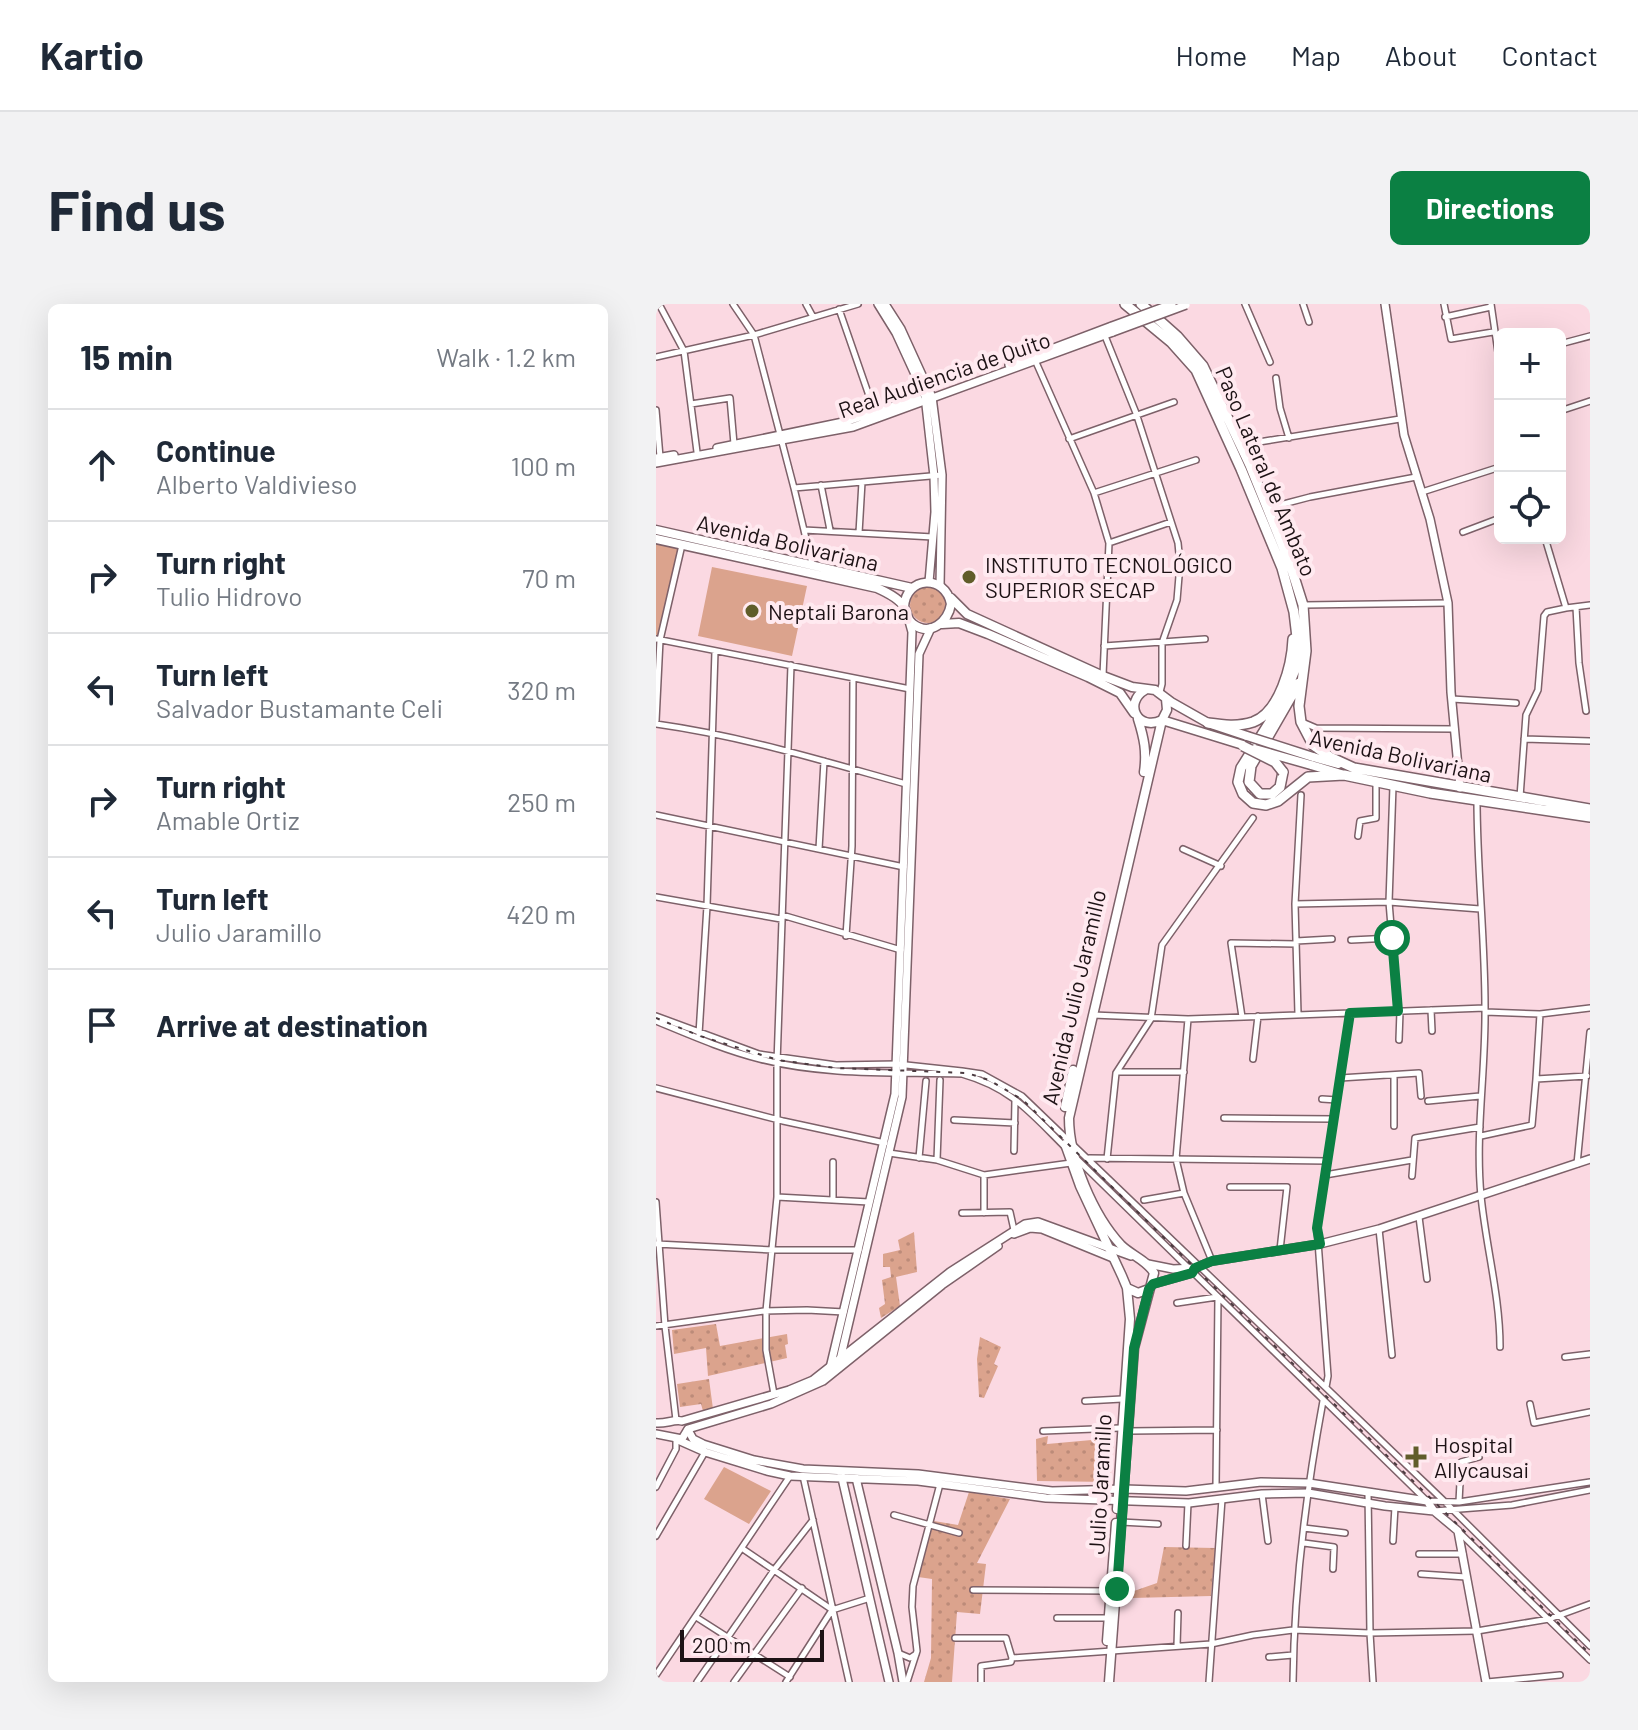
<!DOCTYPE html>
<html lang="en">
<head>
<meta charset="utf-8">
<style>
  body { margin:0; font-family:Barlow,sans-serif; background:#f2f2f3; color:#1f2937 }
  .controls { position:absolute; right:24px; top:24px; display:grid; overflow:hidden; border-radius:12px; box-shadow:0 8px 32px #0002 }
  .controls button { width:72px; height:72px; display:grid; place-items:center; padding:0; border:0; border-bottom:2px solid #e0e1e3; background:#fff; color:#1f2937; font:40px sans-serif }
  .scale { position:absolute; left:24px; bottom:20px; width:144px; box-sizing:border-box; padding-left:8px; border:4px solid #1d1215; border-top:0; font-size:22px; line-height:28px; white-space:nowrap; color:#1d1215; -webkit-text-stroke:6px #ffeaf0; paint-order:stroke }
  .stop { position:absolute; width:24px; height:24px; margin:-18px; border:6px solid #0b8043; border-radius:50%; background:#fff }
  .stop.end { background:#0b8043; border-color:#fff; box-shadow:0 2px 8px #0008 }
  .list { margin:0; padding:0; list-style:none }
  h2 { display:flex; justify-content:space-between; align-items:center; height:104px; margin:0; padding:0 32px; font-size:34px }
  h2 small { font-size:26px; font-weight:400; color:#747a83 }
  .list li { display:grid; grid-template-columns:52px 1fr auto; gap:24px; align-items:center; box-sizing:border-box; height:112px; padding:0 32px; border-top:2px solid #e0e1e3 }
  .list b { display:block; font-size:30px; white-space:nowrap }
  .list p { margin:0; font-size:26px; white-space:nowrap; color:#747a83 }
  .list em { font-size:26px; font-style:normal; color:#747a83 }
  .icon { flex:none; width:44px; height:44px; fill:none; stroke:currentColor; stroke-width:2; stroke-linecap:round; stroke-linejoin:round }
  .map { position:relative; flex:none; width:934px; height:1378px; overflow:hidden; border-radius:12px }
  header { display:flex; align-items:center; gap:48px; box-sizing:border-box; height:112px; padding:0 40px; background:#fff; border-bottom:2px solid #e0e1e3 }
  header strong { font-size:38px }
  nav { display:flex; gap:44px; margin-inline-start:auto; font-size:28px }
  .intro { display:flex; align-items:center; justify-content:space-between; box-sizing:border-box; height:192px; padding:0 48px }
  h1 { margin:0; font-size:56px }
  .button { padding:20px 36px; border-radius:12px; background:#0b8043; color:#fff; font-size:28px; font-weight:700 }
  main { display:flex; gap:48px; padding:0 48px }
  aside { flex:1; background:#fff; border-radius:12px; box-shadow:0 8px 32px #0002 }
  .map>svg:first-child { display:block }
  .grass { fill:url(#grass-dots) }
  .pitch { fill:#dba38d }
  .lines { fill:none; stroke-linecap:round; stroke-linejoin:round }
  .minor-casing { stroke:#7d6169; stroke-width:8 }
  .tertiary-casing { stroke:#7d6169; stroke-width:10 }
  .secondary-casing { stroke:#7d6169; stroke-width:10 }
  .primary-casing { stroke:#7d6169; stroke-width:11 }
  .trunk-casing { stroke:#7d6169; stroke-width:12 }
  .minor { stroke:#fff; stroke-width:5 }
  .tertiary { stroke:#fff; stroke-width:7 }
  .secondary { stroke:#fff; stroke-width:7 }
  .primary { stroke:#fff; stroke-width:8 }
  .trunk { stroke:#fff; stroke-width:9 }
  .rail { stroke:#4a3a3f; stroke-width:2; stroke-dasharray:4 8; stroke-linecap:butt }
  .secondary-bridge-casing { stroke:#7d6169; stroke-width:10; stroke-linecap:butt }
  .primary-bridge-casing { stroke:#7d6169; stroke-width:11; stroke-linecap:butt }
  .trunk-bridge-casing { stroke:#7d6169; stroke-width:12; stroke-linecap:butt }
  .secondary-bridge { stroke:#fff; stroke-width:7 }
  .primary-bridge { stroke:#fff; stroke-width:8 }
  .trunk-bridge { stroke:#fff; stroke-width:9 }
  .route { stroke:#0b8043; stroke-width:10 }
  .poi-dot { fill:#605d2a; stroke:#ffeaf0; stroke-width:3 }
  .labels { text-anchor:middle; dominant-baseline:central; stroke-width:8; stroke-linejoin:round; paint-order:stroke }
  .street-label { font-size:22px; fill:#1d1215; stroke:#ffeaf0 }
  .poi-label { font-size:22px; fill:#1d1215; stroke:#ffeaf0; text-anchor:start }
</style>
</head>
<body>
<header>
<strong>Kartio</strong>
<nav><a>Home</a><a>Map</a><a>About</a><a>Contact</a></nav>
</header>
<div class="intro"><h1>Find us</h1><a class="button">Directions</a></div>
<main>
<aside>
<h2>15 min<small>Walk · 1.2 km</small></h2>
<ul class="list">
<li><svg class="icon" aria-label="ahead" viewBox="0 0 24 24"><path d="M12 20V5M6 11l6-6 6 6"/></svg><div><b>Continue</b><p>Alberto Valdivieso</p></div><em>100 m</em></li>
<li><svg class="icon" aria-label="right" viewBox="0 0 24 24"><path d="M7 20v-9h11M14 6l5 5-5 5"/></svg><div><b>Turn right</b><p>Tulio Hidrovo</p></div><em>70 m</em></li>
<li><svg class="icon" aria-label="left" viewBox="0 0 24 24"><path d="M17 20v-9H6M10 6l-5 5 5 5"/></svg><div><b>Turn left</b><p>Salvador Bustamante Celi</p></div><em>320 m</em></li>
<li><svg class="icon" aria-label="right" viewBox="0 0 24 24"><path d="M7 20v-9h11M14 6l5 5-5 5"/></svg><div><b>Turn right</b><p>Amable Ortiz</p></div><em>250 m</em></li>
<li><svg class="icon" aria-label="left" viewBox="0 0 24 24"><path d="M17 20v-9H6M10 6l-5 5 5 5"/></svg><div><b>Turn left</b><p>Julio Jaramillo</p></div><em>420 m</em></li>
<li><svg class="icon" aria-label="arrive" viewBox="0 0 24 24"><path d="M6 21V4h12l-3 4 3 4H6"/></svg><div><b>Arrive at destination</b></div></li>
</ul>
</aside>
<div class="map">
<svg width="934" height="1378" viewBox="0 0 934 1378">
  <defs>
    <pattern id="grass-dots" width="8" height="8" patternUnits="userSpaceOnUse" patternTransform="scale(2)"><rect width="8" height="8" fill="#dba38d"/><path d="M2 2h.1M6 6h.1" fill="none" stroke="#bc8b79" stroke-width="1.8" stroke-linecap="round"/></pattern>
  </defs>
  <rect width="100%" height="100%" fill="#fbd9e2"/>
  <path class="grass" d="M254 301a18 18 0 1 1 36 0a18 18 0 1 1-36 0Z
    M258,928l3,40 -21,5 4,29 -19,12 -2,-10 6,-4 -3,-24 9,-3 -1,-10h-7v-13l17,-4 -2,-10z
    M60,1020l4,22 67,-12 1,10 -3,1 2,13 -79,18 -2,-28 -32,6 -2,-24z
    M324,1033l21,10 -7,17 4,2 -14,32 -5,-1 -2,-38z
    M53,1075l4,30 -10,2 -2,-7 -21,3 -3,-23z
    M392,1132l-1,8 67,-6 -4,44 -73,-1 -1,-42z
    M313,1188l41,7 -33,64 9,1 -6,50 -23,-2 -5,70h-28l7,-24 1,-79 -14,-2 16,-56 24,4z
    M508,1243l51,1 -4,48 -79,2 2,-7 23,-8z"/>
  <path class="pitch" d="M0,239l26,6 -23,91h-3z
    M56,263l95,19 -15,70 -94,-20z
    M68,1163l47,24 -22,33 -45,-25z"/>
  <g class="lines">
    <g class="minor-casing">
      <path id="minor" d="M3,0l25,47 13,101
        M77,0l21,31 40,153 18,76
        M150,0l7,13
        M589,0l25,58
        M647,0l6,18
        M788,0l7,35 42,-7
        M835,0l9,62
        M183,5l36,104
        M789,13l46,-10
        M449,32l31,77 42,130 2,21 -3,36 -15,43v41l-2,8
        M904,40l30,-8
        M0,53l98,-22 104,-31
        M379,56l59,133 15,50 -6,132
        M620,74l4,30 9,30
        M35,100l39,-6 4,46
        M0,106l4,47
        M904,107l30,-10
        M413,135l105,-37
        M603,138l141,-23
        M165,181l9,45
        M138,184l148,-13
        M766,188l78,-25
        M438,189l102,-33
        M612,204l42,-11 106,-20
        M148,226l129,7
        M807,228l37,-14
        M203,229l3,-51
        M453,239l62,-21
        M648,301l144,-2
        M920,303l3,56 7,48
        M910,304l24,-3
        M0,335l254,50
        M448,342l101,-7
        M796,395l64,4
        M0,417l4,-81 22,-95
        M646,418l14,6 139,1
        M0,420c86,12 167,37 250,60
        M868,435l66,2
        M737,482l-4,116 9,109
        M864,493l6,-82 12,-25 6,-74 3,-4 19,-4 -21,-70
        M821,496c0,69 8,138 8,207 1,63 -10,126 -4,189 5,51 19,100 19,151
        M0,511l248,52
        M702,532l2,-15 16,-3v-36
        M163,545l5,-88
        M527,545l38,17
        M0,593l125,22
        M639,600l94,-2 91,7
        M126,611l119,35
        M190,632l6,-90 1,-168
        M695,636l41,-2
        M640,637l36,-2
        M775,706l1,21
        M829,708l55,2 50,-6
        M642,710l-3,-110 6,-109
        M437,711l95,4 297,-11
        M0,712l103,38 77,11 61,-1 65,7 20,3 40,22 423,406 145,144
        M586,713l-11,-74 65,1
        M532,715l-12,140 8,34 28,68
        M0,717c34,14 68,29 104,38 65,17 135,13 202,15 49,14 68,38 103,73
        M43,730l8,-128 8,-255
        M743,736l1,-29
        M597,755l5,-43
        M461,768h67
        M684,774l79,-5 2,23
        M880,775l4,-65
        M0,784l127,33 102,22
        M666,795l15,1
        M772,797l52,-5
        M568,814l110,1
        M298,816l61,3
        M738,822v-51
        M825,832l51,-11 4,-46 51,-3
        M358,847l1,-51
        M233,849l48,7 47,15 87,-12
        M263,854l7,-77
        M433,854l238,3
        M451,855l9,-86 35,-54 11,-74 91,-127
        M281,856l3,-80
        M422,856l349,341 32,1 131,-20
        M921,860l13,-132
        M328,871v38
        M669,871l87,-15
        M756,872l3,-38 65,-11
        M574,883h57l-7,63
        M121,893l92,5
        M177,896v-38
        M488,896l40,-7
        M0,898l9,124 11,94
        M306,909l48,-1 4,18
        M763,913l8,62
        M723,925l13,126
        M1,940l116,6h86
        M521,999l40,-6
        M0,1022l108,-15 43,-1 37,2
        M909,1053l25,-3
        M670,1083l2,-11 -11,-148 33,-215
        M118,1090l-8,-44v-39l11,-114v-134l14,-398
        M429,1097l37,-2
        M874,1100l4,19 56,-11
        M387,1127l77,-3
        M473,1127l88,-1
        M147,1172l46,206
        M560,1182l2,-189
        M0,1183l20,-38v-9
        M712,1188l2,141 3,49
        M606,1190l6,47
        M803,1198l2,-40 18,-5
        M778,1207l78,-6 78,-15
        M238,1211l65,18
        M465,1218l37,2
        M648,1224l41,5
        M803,1228l131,128
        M0,1232l49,-84
        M737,1237l2,-34
        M648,1239l30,4 -1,22
        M530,1242l2,-43
        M87,1245l88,60
        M763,1250h44
        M765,1270l45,3
        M317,1286l137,1
        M40,1313l94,60
        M401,1314h51
        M299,1334h51l6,20 199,-14 42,-9 40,-5 77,3 107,-2 72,-12 41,-15
        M521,1342l1,-33
        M242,1349l12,5 6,-4
        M613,1353l24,-2
        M0,1371l134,-199
        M41,1378l77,-112 39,-50
        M78,1378l68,-94
        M130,1378l46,-72 38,-12
        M251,1378l10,-31 -5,-44 1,-21 27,-102
        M325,1378v-16l30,-4 1,-4
        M553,1378l13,-183
        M637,1378c1,-94 13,-189 30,-281
        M831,1378l73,-7"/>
    </g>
    <g class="tertiary-casing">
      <path id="tertiary" d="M222,0l18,29 29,63 9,80 1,36 -6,70
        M229,0l16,25 31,68 10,78 -2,111
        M729,0l19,131 26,84 18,84 3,89 9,96
        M492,960l25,5 22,-1
        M497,980l39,-11 3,-5 17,-7 108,-17 59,-15 211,-70
        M184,1056l62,-263 17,-443 12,-26
        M174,1064l65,-274 17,-462 -3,-11
        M32,1126l5,9 10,5 51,16 49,9 115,5 134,17 72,-2 62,2 75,-9 48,1 118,18 7,10 24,20 28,151
        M22,1136l27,12 62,19 23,5 128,5 128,17 143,5 73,-9 46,-1 77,13 49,5
        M185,1170l48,208
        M200,1174l42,175 5,29"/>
    </g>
    <g class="secondary-casing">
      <path id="secondary" d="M353,61l103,-39
        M61,144l131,-27 70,-23
        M0,154l18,-3
        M0,159l197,-36 260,-95
        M358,930l16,-6 12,1 71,29
        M0,1119c10,1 18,-4 26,-2l107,-31 24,-10 137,-108 75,-48 13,-2 93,34
        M0,1130l26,5 6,-10 83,-25 52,-23 119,-96 56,-39"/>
    </g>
    <g class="primary-casing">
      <path id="primary" d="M0,226l256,58
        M0,235l221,49c9,4 22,10 27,19 4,7 2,12 9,17 17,13 35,-2 38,-20 -6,-30 -45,-28 -47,3
        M295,294l16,16 136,62 29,11 23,3 16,12 37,21 39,13
        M286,320l17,-1 29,11 100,43 32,16 14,20
        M489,386c-22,13 -7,42 17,30l81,25
        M482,415c6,19 9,33 6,53
        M657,453l25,7
        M655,461l30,9
        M409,803l8,-37
        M409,840l15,42 42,90 5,12 3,31 -13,190
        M471,984l11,5 11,-4
        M451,1337l9,-118
        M453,1378l25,-334 20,-75c-6,-12 -23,-18 -33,-28 -28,-30 -52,-87 -52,-127l93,-398 5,-10 -1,-11"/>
    </g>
    <g class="trunk-casing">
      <path id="trunk" d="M469,0l46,38 25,28 45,99 41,99 12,44 4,34 -2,21 -15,37 -40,64 -3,14 5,12 10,9 13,2 12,-4 30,-24 36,-2 86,18 160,24
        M485,0l36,32 26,30 47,99 40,99 13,41 3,46 -7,55 2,16 12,23 17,12 24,11 236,41
        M552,419c15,2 30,4 45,-1 27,-10 39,-57 40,-83
        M627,468l-3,15 -8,7h-12l-11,-12 2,-16 48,-83"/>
    </g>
    <use href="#minor" class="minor"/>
    <use href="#tertiary" class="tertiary"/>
    <use href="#secondary" class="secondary"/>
    <use href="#primary" class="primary"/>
    <use href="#trunk" class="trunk"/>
    <path class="rail" d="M0,714l44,18 78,24 58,8 131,5 22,7 34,20 567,554"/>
    <g class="secondary-bridge-casing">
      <path id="secondary-bridge" d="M456,22l60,-22
        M457,28l73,-27"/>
    </g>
    <g class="primary-bridge-casing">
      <path id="primary-bridge" d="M591,432l66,21
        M599,445l56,16"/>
    </g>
    <g class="trunk-bridge-casing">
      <path id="trunk-bridge" d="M587,442l32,16 8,10"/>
    </g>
    <use href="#secondary-bridge" class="secondary-bridge"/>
    <use href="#primary-bridge" class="primary-bridge"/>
    <use href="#trunk-bridge" class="trunk-bridge"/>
  </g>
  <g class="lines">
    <path class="route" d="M461,1285l17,-241 15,-59 4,-5 39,-11 3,-5 17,-7 108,-17 -3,-16 33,-215 48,-2 -6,-73"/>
  </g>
  <g class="poi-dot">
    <circle cx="313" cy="273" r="8"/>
    <circle cx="96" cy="307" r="8"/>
    <path d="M756 1141h8v8h8v8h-8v8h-8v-8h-8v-8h8z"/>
  </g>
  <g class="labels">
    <g class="street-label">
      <text transform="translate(288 70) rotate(-19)">Real Audiencia de Quito</text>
      <text transform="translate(611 167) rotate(67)">Paso Lateral de Ambato</text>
      <text transform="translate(132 238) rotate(13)">Avenida Bolivariana</text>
      <text transform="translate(745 451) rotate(12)">Avenida Bolivariana</text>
      <text transform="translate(417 693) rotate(-77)">Avenida Julio Jaramillo</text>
      <text transform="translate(443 1180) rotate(-87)">Julio Jaramillo</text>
    </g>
    <g class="poi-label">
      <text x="329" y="260">INSTITUTO TECNOLÓGICO<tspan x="329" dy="25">SUPERIOR SECAP</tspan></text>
      <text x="112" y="307">Neptali Barona</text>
      <text x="778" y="1140">Hospital<tspan x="778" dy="25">Allycausai</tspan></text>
    </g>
  </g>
</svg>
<div class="controls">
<button>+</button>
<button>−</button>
<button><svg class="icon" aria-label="locate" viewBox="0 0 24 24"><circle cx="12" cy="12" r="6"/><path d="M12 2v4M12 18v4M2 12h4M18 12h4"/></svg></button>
</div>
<div class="scale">200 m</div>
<div class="stop" style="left:736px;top:634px"></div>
<div class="stop end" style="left:461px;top:1285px"></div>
</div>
</main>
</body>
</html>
